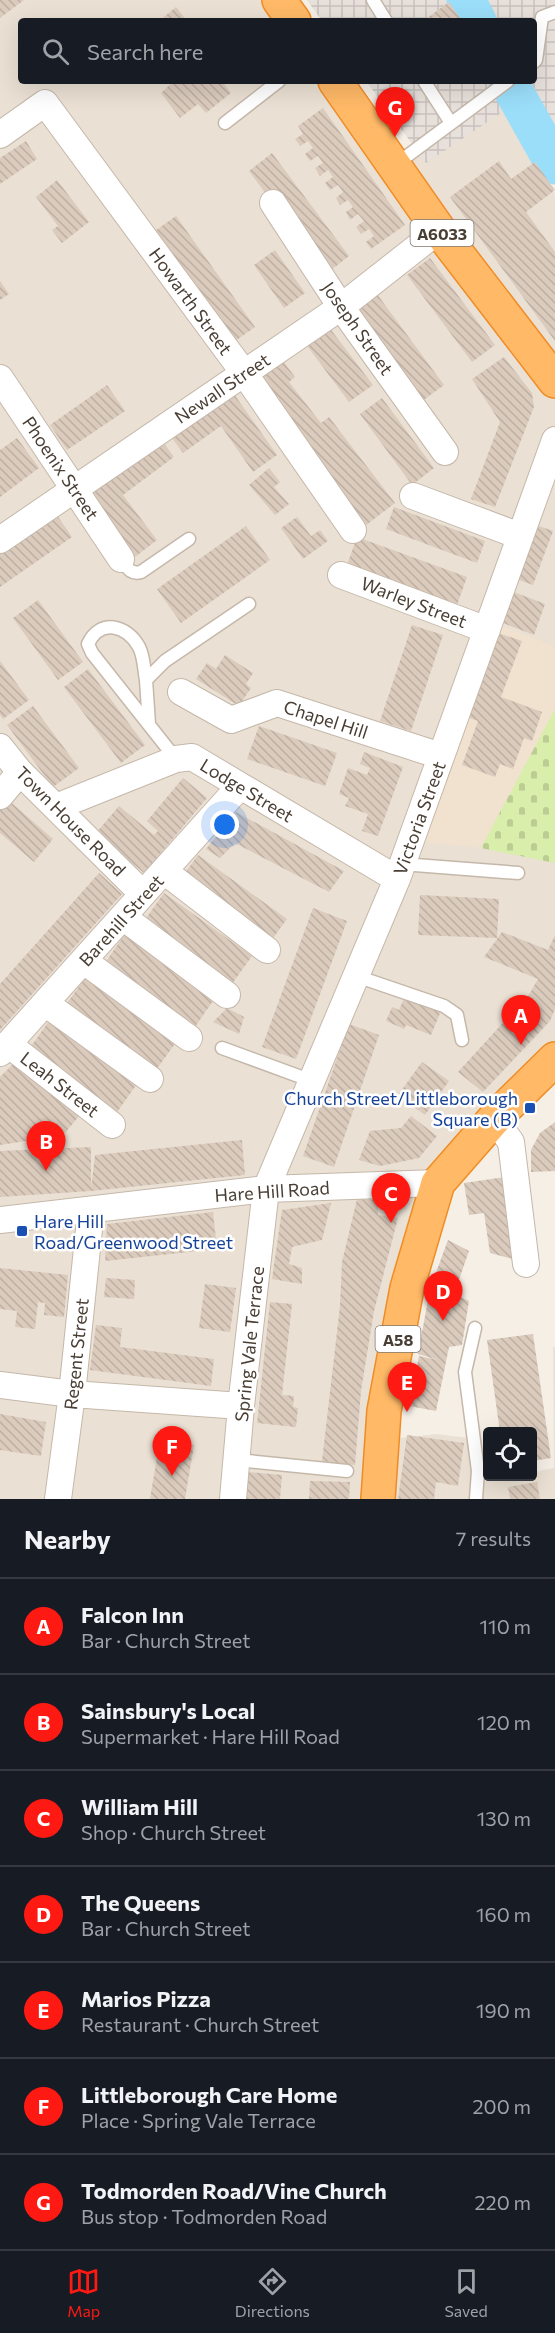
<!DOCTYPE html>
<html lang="en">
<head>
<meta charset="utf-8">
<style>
  body { margin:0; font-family:Commissioner,sans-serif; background:#242831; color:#f1f3f6 }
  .controls { position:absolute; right:18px; bottom:18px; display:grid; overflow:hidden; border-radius:6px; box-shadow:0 6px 24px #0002 }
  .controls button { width:54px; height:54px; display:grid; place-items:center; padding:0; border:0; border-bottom:2px solid #363941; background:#171b24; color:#f1f3f6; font:30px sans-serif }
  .you { position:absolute; left:225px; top:825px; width:21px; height:21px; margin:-15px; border:4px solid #fff; border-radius:50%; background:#1a73e8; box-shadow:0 0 0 9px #1a73e833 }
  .badge { display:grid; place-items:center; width:39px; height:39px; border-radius:50%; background:#ff1913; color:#fff; font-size:20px; font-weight:700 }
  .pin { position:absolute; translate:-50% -50px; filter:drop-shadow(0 2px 3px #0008) }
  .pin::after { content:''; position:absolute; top:32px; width:21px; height:18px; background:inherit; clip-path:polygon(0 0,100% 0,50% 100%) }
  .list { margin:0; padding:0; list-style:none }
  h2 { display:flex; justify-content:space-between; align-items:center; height:78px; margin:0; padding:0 24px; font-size:26px }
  h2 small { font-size:20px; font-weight:400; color:#9ea1a6 }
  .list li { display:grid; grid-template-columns:39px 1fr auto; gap:18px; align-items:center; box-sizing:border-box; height:96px; padding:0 24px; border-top:2px solid #363941 }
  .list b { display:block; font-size:22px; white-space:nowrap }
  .list p { margin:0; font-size:20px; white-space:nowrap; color:#9ea1a6 }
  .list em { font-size:20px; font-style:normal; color:#9ea1a6 }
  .icon { flex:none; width:33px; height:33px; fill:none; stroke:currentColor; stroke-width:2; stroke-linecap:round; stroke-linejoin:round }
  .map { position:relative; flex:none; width:555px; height:1499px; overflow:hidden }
  .search { position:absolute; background:#171b24; box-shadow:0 6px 24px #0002; left:18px; right:18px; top:18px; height:66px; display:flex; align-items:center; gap:15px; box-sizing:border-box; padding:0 21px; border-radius:6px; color:#9ea1a6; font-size:22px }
  .sheet { height:750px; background:#171b24 }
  nav { display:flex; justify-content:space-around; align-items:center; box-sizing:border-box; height:84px; border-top:2px solid #363941; background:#171b24; font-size:16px; color:#9ea1a6 }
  nav a { display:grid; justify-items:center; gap:3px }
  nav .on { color:#ff1913 }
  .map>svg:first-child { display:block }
  .residential { fill:#eae0d3 }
  .industrial { fill:url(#industrial-grid) }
  .education { fill:#f0e2ce }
  .cemetery { fill:url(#cemetery-stones) }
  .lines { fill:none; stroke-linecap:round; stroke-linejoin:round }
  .river { stroke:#9bdef9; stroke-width:39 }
  .building { fill:url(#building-back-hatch) }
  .lane-casing { stroke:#c5b8aa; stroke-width:15 }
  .street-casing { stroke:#c5b8aa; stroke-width:28 }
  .highway-casing { stroke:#f08c25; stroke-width:36 }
  .lane { stroke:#fff; stroke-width:12 }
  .street { stroke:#fff; stroke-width:26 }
  .highway { stroke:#ffb967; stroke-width:33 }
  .transit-dot { fill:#1a4fb4; stroke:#fff; stroke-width:2 }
  .labels { text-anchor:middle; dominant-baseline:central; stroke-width:5; stroke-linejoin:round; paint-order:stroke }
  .shield { fill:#fff; stroke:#807871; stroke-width:1.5 }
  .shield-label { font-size:16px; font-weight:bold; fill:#493e34 }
  .street-label { font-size:18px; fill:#493e34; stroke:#fff }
  .transit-label { font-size:18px; fill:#164399; stroke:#fff; text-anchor:end }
</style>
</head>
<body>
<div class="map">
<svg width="555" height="1499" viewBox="0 0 555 1499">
  <defs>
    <pattern id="industrial-grid" width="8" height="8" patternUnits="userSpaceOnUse" patternTransform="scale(1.5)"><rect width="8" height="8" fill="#e7e0db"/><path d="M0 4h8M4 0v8" fill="none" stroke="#c8c1bd"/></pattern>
    <pattern id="cemetery-stones" width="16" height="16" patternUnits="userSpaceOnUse" patternTransform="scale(1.5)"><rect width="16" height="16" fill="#d8eeaa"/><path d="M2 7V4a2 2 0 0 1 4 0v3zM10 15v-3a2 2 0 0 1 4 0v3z" fill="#bbcd93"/></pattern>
    <pattern id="building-back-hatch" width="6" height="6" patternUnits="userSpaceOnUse" patternTransform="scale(1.5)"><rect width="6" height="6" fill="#dbcbbd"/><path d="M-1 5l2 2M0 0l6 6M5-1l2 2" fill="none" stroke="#bdafa3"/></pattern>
  </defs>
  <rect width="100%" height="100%" fill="#f5efe6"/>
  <path class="residential" d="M0,0h279l15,21h-273v60h314l59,85 104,-65 57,93v865l-117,124 -54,228 15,27 38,-4 32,4 18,22 1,16h44l1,-4 21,-4 -1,-121h2v152h-555z"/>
  <path class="industrial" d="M307,0h248v138l-24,-45 -105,70 -60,-82h168v-60h-212z"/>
  <path class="education" d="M494,623l61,24v62l-74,139 -65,-7z"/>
  <path class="cemetery" d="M555,709v154l-74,-15z"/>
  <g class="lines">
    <path class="river" d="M466,0l11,21
      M508,81l47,84"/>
  </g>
  <path class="building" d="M0,0h24l-24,18z
    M449,2l13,19h-39z
    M176,7l11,14h-28z
    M174,81h48l9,12 -25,20 -8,-9 -18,14 -19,-25z
    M323,108l82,117 -34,24 -5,-7 8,-6 -5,-7 -8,5 -5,-7 8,-6 -6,-7 -8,6 -4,-8 7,-5 -5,-7 -8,5 -4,-7 7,-6 -5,-7 -8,5 -5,-7 8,-6 -5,-7 -8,6 -5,-8 8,-5 -5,-7 -8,5 -5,-7 8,-6 -5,-7 -8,5 -5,-7 8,-5 -5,-8z
    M26,141l11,18 -37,25v-26z
    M272,153l77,103 -23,18 -77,-103z
    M499,161l12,18 24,-17 20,28 -29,22 29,40v89l-105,-144z
    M57,180l32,42 -27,21 -10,-13 6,-4 -22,-29z
    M176,216l79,111 -24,17 -79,-111z
    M275,250l30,43 -21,15 -30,-43z
    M430,258l65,87 -23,17 -65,-87z
    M0,281l9,13 -9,6z
    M374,290l70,95 -23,17 -70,-95z
    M325,322l48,63 -24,17 -47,-63z
    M280,357l15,20 -6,5 32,41 8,-6 66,86 -30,23 -112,-148z
    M504,357l28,36 2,14 -39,100 -24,-8 29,-77 -28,-43z
    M107,385l18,26 -58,39 -17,-25z
    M229,387l48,68 -24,17 -32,-46 -38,27 -16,-22z
    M382,398l52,70 -22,17 -52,-71z
    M157,434l17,23 -51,38 34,45 -22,17 -51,-68z
    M17,438l22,30 -39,29v-47z
    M269,468l11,14 -6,5 15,17 -14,11 -26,-30z
    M394,507l91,34 -8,22 -91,-34z
    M54,511l18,26 -72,50v-40z
    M297,517l14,19 9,-6 8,11 -25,18 -22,-31z
    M528,522l25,9 -20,54 -25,-9z
    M246,526l24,34 -89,63 -24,-34z
    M357,537l110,40 -10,28 -110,-40z
    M514,592l31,12 -11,31 -31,-12z
    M38,600l45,62 -25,18 -45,-62z
    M412,625l31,10 -32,96 -31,-10z
    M492,631l30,10 -21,56 41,15 -10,29 -8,-3 -11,31 -13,-5 -5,13 -33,-12 16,-44 -17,-6z
    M225,655l28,18 -7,11 5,4 -12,18 -43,-27 11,-16 9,6z
    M0,661l29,39 -26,19 -3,-4z
    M88,669l57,76 -24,18 -57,-76z
    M33,706l46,62 -26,19 -46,-62z
    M259,726l78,27 -12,33 -78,-27z
    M364,752l39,15 -25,69 -16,-5 6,-17 -23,-8 4,-8 -10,-4 9,-26 19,7 3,-7 -10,-4z
    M183,778l24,20 -63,75 -48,-40 23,-27 35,29 4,-4 -11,-10z
    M6,798l47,41 -19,23 -34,-29v-28z
    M236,812l108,59 -15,21 -94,-49 -15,15 -14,-9z
    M198,855l89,64 -16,22 -89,-64z
    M99,873l23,21 -122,136v-46z
    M164,893l88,63 -20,28 -88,-63z
    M420,895l79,4 -2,39 -79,-3z
    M313,908l34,13 -51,138 -34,-12z
    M502,932l46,18 7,-15v74l-5,12 -67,71 -25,-20 62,-68 3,1 15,-26 -54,-22z
    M125,934l90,64 -20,29 -90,-64z
    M86,977l91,64 -21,29 -91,-64z
    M405,996l36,15 -10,24 -25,-10 -2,4 -18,-8 6,-14 7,3z
    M227,1008l17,9 -5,17 -26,-12z
    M49,1021l88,63 -22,31 -88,-63z
    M349,1024l30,11 -45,132 -31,-11z
    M422,1062l27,19 -24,34 -27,-20z
    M14,1063l66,52 -15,18 -24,-10 -15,18 -26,4v-68z
    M411,1116l26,20 -18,22 -39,8 -21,-6 11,-29 31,-3z
    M555,1122v49l-24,1v-22l9,-17z
    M242,1140l3,35 -154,16 -91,6v-46l91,-4v42l4,-34z
    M505,1177l12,83 -27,-7 -6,-40 -15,2 -5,-32z
    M357,1199l21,1v15l20,3 -24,93 -13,80 -6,74 -33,-4 18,-155 2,-44z
    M331,1203l-9,37 -30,7 -3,17 13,4v16l-30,-5 10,-69z
    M213,1212l4,37 -112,12 2,-37z
    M448,1240l21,11 -15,43 15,7 -7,44 -13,2 -13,64 -27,-5 10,-50 19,4 -20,-6 12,-65z
    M0,1268l68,7 -4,42 -20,-2 1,-12 -7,-1 -3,27 -20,-2 2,-16 -17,-2z
    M106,1278l29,2 -1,19 -30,-2z
    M205,1284l31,4 -6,44 -31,-4z
    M270,1302l22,2 -10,91 12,1 -1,11 5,1 -2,19 -39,-4z
    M96,1325l26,3 -2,19 94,12 -3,27 -121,-16z
    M533,1334l18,124 -19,3v-29h-32l-13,-92z
    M0,1414l46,8 -5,34 -41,-6z
    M407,1435l57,8 -6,43 -22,-4 -2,17h-36z
    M160,1439l34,6 -9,54h-35z
    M248,1472l34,3 -2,24h-34z
    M310,1481l40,1 -1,17h-40z
    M537,1482l3,17h-30l-2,-12z"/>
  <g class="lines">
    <g class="lane-casing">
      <path id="lane" d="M373,0l13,21
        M534,62l2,-2 6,-43 13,-5
        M424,81l27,42
        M225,123l54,-42
        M395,165l113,-84
        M121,559c6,8 9,16 20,13l48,-33
        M146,680c-2,-10 -2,-24 -7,-33 -12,-22 -39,-29 -51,-3l4,9 84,106
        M149,724l-3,-44 19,-19 84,-57
        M402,864l116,9
        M356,976l88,30 13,9 5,25
        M222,1048l90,33
        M475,1328l-10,44 13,99 -2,28
        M237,1460l110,11"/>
    </g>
    <g class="street-casing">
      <path id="street" d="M0,135l45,-32 199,270 109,157
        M273,203l68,104 104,145
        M0,378l121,181
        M413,496l107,40
        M0,540l341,-233 98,-77
        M341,575l146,55
        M181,692l50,28 46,-17 164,53
        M0,747l20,25 123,122
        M0,796l20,-24
        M56,807l120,-48 16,-2 205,122
        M164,871l103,79
        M123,917l104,78
        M84,961l105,77
        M45,1003l105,76
        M8,1044l104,81
        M0,1053l240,-267
        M494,1119l17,23 15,122
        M0,1220l266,-31 172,-6
        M0,1385l72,9 169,12
        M58,1499l14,-105 19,-184
        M233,1499l8,-93 25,-217 131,-310 158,-439"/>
    </g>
    <g class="highway-casing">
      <path id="highway" d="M279,0l15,21
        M335,81l104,149 116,151
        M378,1499l6,-88 23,-123 31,-105 56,-64 61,-60"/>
    </g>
    <use href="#lane" class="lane"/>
    <use href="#street" class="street"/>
    <use href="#highway" class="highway"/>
  </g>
  <g class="transit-dot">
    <rect x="524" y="1102" width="12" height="12" rx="3"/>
    <rect x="16" y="1225" width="12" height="12" rx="3"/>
  </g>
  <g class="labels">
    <g class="shield">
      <rect x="410.5" y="220" width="63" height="26" rx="4.5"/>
      <rect x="375.5" y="1326" width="45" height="26" rx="4.5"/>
    </g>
    <g class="shield-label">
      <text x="442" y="233">A6033</text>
      <text x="398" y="1339">A58</text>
    </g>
    <g class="street-label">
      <text transform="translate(191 301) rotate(54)">Howarth Street</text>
      <text transform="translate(358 328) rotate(55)">Joseph Street</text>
      <text transform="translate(222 388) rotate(-34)">Newall Street</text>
      <text transform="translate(61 468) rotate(56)">Phoenix Street</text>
      <text transform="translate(414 602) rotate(21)">Warley Street</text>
      <text transform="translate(326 719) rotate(18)">Chapel Hill</text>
      <text transform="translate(247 790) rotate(31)">Lodge Street</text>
      <text transform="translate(419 818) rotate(-70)">Victoria Street</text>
      <text transform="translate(71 821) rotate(45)">Town House Road</text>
      <text transform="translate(121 920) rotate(-48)">Barehill Street</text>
      <text transform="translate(60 1084) rotate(38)">Leah Street</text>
      <text transform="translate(272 1191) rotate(-4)">Hare Hill Road</text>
      <text transform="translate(249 1344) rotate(-84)">Spring Vale Terrace</text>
      <text transform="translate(76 1354) rotate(-84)">Regent Street</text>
    </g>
    <g class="transit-label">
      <text x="518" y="1098">Church Street/Littleborough<tspan x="518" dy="21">Square (B)</tspan></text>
      <text x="34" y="1221" text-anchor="start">Hare Hill<tspan x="34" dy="21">Road/Greenwood Street</tspan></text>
    </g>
  </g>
</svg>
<div class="controls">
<button><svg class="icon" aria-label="locate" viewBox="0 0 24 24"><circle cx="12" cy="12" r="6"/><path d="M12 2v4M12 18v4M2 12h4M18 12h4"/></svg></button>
</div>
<div class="you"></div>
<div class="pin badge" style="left:521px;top:1045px">A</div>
<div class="pin badge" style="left:46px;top:1171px">B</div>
<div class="pin badge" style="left:391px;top:1223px">C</div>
<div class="pin badge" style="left:443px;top:1321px">D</div>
<div class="pin badge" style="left:407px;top:1412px">E</div>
<div class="pin badge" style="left:172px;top:1476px">F</div>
<div class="pin badge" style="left:395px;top:137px">G</div>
<div class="search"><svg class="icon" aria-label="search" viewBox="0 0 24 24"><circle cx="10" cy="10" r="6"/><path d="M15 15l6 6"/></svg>Search here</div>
</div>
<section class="sheet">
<h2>Nearby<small>7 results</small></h2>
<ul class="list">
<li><span class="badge">A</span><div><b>Falcon Inn</b><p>Bar · Church Street</p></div><em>110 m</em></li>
<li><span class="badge">B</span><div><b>Sainsbury's Local</b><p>Supermarket · Hare Hill Road</p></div><em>120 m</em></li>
<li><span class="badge">C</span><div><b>William Hill</b><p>Shop · Church Street</p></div><em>130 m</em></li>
<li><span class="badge">D</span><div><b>The Queens</b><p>Bar · Church Street</p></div><em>160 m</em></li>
<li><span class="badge">E</span><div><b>Marios Pizza</b><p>Restaurant · Church Street</p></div><em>190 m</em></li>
<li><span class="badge">F</span><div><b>Littleborough Care Home</b><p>Place · Spring Vale Terrace</p></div><em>200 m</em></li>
<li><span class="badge">G</span><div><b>Todmorden Road/Vine Church</b><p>Bus stop · Todmorden Road</p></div><em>220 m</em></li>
</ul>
</section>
<nav>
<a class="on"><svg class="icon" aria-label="map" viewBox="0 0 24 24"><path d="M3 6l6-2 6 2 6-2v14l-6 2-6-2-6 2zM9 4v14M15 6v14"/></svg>Map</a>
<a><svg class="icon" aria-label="directions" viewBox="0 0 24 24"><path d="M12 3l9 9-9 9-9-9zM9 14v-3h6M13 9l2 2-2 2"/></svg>Directions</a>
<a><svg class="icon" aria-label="saved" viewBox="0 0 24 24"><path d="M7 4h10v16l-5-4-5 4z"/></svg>Saved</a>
</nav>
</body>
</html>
